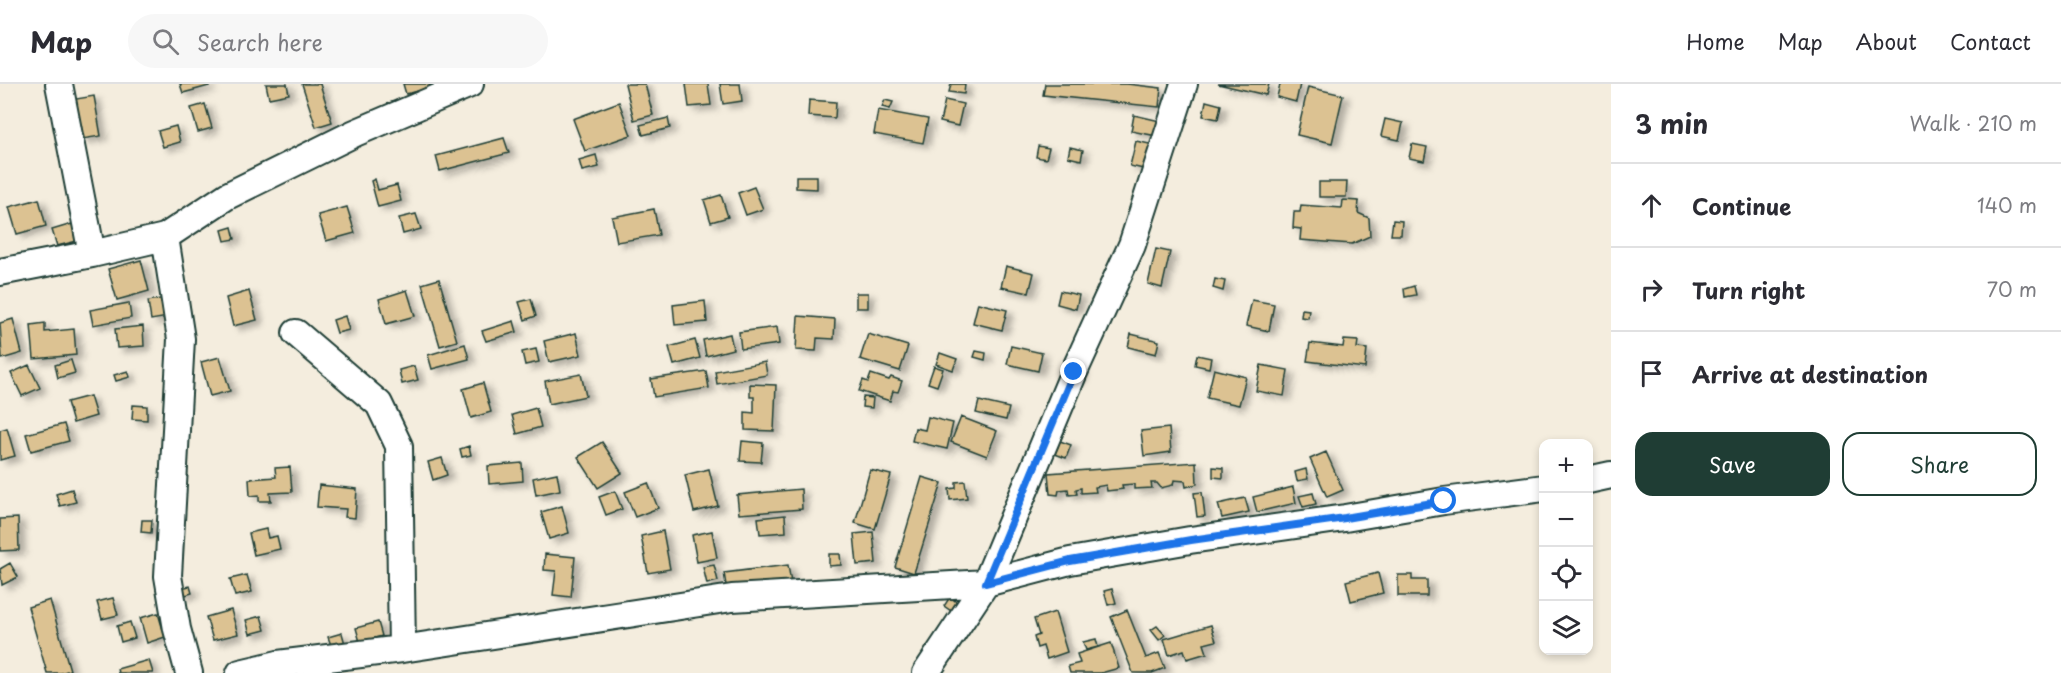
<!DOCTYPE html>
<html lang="en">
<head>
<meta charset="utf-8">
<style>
  body { margin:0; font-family:"Playpen Sans",sans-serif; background:#f7f7f7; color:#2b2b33 }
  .controls { position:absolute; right:18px; bottom:18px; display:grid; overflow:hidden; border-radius:12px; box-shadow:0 3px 9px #0003 }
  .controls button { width:54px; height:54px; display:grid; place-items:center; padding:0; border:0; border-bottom:2px solid #e1e1e2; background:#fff; color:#2b2b33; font:30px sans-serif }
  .stop { position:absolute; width:18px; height:18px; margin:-14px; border:4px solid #1a73e8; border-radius:50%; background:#fff }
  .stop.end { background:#1a73e8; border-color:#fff; box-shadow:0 2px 6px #0008 }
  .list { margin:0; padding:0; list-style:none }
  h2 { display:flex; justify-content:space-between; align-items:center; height:78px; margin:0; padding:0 24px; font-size:26px }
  h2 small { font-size:20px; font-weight:400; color:#7c7c81 }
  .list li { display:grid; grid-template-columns:39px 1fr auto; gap:18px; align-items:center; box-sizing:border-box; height:84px; padding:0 24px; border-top:2px solid #e1e1e2 }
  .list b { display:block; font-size:22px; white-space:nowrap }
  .list em { font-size:20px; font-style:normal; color:#7c7c81 }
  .actions { display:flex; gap:12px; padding:18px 24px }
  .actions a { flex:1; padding:14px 0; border:2px solid #1f3d34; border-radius:18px; text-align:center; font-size:21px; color:#1f3d34 }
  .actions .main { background:#1f3d34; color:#fff }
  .icon { flex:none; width:33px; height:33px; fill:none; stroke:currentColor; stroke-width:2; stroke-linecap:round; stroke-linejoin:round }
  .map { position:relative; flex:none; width:1611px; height:589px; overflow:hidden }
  header { display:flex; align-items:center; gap:36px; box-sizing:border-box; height:84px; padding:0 30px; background:#fff; border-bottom:2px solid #e1e1e2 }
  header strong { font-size:28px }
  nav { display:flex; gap:33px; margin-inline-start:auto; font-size:21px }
  .search { width:420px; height:54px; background:#f7f7f7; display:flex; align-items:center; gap:15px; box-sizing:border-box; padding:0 21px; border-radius:33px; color:#7c7c81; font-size:22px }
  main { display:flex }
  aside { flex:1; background:#fff }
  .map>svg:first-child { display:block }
  .building { fill:#dcc292; stroke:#1f3d34; stroke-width:1.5; filter:url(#shadow) }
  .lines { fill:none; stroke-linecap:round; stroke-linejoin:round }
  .minor-casing { stroke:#1f3d34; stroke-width:30 }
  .minor { stroke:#fff; stroke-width:26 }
  .route { stroke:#1a73e8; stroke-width:8 }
</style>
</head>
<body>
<header>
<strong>Map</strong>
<div class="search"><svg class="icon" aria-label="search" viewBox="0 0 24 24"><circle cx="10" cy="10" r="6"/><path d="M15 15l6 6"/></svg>Search here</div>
<nav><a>Home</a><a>Map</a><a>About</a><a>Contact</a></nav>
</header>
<main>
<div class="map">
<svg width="1611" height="589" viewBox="0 0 1611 589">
  <defs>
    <filter id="shadow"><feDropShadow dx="6" dy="4" stdDeviation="3" flood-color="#0004"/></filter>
  </defs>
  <rect width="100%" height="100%" fill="#f4edde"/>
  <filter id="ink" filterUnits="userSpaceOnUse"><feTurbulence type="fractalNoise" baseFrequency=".0167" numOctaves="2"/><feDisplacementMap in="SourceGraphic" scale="12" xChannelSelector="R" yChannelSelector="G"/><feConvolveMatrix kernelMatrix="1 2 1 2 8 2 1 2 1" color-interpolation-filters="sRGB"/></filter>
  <g filter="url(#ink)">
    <path class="building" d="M180,0h28l1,2 -26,7z
      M266,0h21l2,10 -20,4z
      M302,0h18l12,38 -16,5z
      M403,0h36l1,2 -34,8z
      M625,0h20l8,31 -19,5z
      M686,0h22l3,21 -22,2z
      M720,0h20l2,17 -19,3z
      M951,0h14l-1,10 -15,-2z
      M1045,0h82l34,4 -2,19 -116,-12z
      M1218,0h51l-3,11z
      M1280,0h20l-4,18 -19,-5z
      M1308,3l35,8 -11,48 -35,-8z
      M94,12l7,40 -19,3 -6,-40z
      M809,16l27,2 -1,16 -27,-2z
      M885,16l8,2 -3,7 -8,-2z
      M945,16l18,4 -5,22 -18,-4z
      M1206,17l15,4 -3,14 -15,-3z
      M619,18l12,33 -46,16 -12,-32z
      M205,20l7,24 -14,4 -7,-24z
      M878,26l50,9 -5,24 -49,-9z
      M1134,31l26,6 -3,15 -26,-5z
      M668,34l2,10 -27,7 -3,-10z
      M1385,35l18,4 -4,17 -18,-4z
      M176,42l4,16 -17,5 -5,-16z
      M504,54l5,15 -69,18 -4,-15z
      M1136,57l18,4 -6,25 -18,-4z
      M1412,60l15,3 -3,14 -15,-3z
      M1038,62l11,2 -3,11 -10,-2z
      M1070,63l13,3 -2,10 -13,-3z
      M596,71l3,12 -17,4 -3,-11z
      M796,92h21v13l-21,-1z
      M375,95l3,11 19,-5 4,16 -23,6 -7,-26z
      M1319,98h28l-1,15h-27z
      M754,103l9,22 -17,6 -8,-22z
      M721,111l7,22 -17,5 -7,-22z
      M39,115l7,27 -29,8 -8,-27z
      M1343,116l16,1 -1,12 11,5 1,18 -18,8 -52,-4 1,-11 -8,-1 1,-16h6l1,-7 41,3z
      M347,123l8,26 -29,8 -8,-26z
      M654,125l5,26 -42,7 -5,-25z
      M416,130l5,15 -18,5 -4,-16z
      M1393,136l9,1 -1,14h-10z
      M72,140l5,17 -20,5 -5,-16z
      M232,143l3,12 -10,2 -3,-11z
      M1156,165l14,3 -8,36 -14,-4z
      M141,176l8,31 -32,9 -9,-31z
      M1006,182l28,7 -5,20 -28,-6z
      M439,195l18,62 -17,5 -18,-62z
      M1215,195l10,2 -2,10 -10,-3z
      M1414,202l2,9 -11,2 -1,-8z
      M407,206l8,26 -29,8 -7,-25z
      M249,207l8,29 -24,6 -7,-28z
      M1060,207l19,4 -3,14 -19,-5z
      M856,209h12v15h-12z
      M165,214l3,19 -17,3 -3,-19z
      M531,215l5,17 -11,4 -6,-18z
      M1252,216l22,4 -5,27 -23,-5z
      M705,217l2,21 -32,3 -2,-20z
      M129,219l2,15 -38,7 -3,-15z
      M978,219l29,7 -5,20 -29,-7z
      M1302,225l7,1 -1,8 -7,-1z
      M345,232l4,14 -12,3 -4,-13z
      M798,232l37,3 -1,20 -17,-1 -1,13 -20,-1z
      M13,235l9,34 -20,6 -2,-36z
      M514,237l3,11 -31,9 -4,-10z
      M45,239v9l29,-3 2,26 -42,4 -3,-34z
      M143,242l1,20 -27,2 -2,-19z
      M777,243l2,17 -38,5 -2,-17z
      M576,249l5,22 -32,7 -5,-21z
      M730,250l3,15 -27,7 -3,-16z
      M868,250l40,12 -8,25 -40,-12z
      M1131,250l28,7 -3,13 -28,-7z
      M695,256l5,18 -26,7 -5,-18z
      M1344,256l14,1 -1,7 10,1 -2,19 -58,-7 3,-18 33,4z
      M465,260l4,15 -37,10 -4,-14z
      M1011,262l31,7 -4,18 -31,-7z
      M536,265l3,13 -14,3 -3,-13z
      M976,267l10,2 -1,7 -11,-3z
      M940,269l17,6 -4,11 -17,-6z
      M1197,271l14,3 -2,10 -14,-3z
      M220,273l10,34 -20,5 -9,-34z
      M71,276l4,13 -17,5 -3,-13z
      M765,278l2,13 -50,9 -2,-13z
      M29,281l11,23 -18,8 -11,-23z
      M1261,281l27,5 -4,26 -28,-5z
      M414,282l4,14 -16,4 -3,-14z
      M934,282l9,3 -6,17 -9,-3z
      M1214,285l32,8 -7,28 -32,-7z
      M128,287l2,6 -14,4 -2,-6z
      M706,287l3,17 -55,9 -3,-18z
      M581,290l5,22 -37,8 -4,-23z
      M871,290l18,6 2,-3 11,4 -4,11 -5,-1 -3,10 -31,-10 4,-11 5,2z
      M483,299l8,29 -20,6 -8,-29z
      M750,300l26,1 -2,46 -29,-1v-18l9,1v-16h-4z
      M90,312l6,20 -23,7 -6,-21z
      M863,313l10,1 -1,10 -10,-1z
      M979,317l30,7 -3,12 -30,-7z
      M133,321l14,1v14l-15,-1z
      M536,324l5,19 -24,7 -5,-19z
      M928,333l25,6 -6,26 -35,-8 3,-13 10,2z
      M961,333l36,14 -10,25 -36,-14z
      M64,340l5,17 -38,10 -5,-17z
      M7,344l8,28 -15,4v-30z
      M1169,344l2,24 -27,4 -3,-25z
      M742,357l21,2 -2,19 -21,-1z
      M1060,357l11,4 -5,13 -11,-4z
      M602,358l20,31 -24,15 -20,-31z
      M469,362l2,9 -9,2 -2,-8z
      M1326,368l17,38 -16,7 -17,-38z
      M442,374l5,17 -14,5 -5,-18z
      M1196,378l1,22 -11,3 -1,-6 -11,-1 -1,5 -12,3 -4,-5h-6l1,5 -18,1v-5l-12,1 1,4 -16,2 -1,-6 -11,2 1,5 -15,1v-5l-5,1 1,5 -8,1 -1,-6 -9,1 -1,5 -8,-1 -2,-21z
      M522,379l1,18 -34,3 -1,-18z
      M290,383l2,25 -22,1 1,8h-12v-6l-9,1 -1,-17 27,-2 -1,-9z
      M1213,383l10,1v10l-10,-1z
      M709,385l9,37 -24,6 -9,-37z
      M1306,385l2,10 -11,2 -2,-9z
      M870,386l21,5 -16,54 -20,-6z
      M557,389l3,17 -24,5 -3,-17z
      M922,393l20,6 -28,90 -19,-6z
      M965,397l2,17 -17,2 -1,-11 7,-1v-6z
      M648,399l10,25 -23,9 -10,-25z
      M319,401l38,4 -2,29 -10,-1 1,-8 -29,-2z
      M1293,403l3,16 -39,9 -4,-15z
      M72,405l4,13 -16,4 -4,-12z
      M801,405l1,20 -63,5 -2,-19z
      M615,407l7,18 -16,6 -7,-18z
      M1202,408l3,24 -8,1 -3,-24z
      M1313,409l3,11 -13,3 -4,-11z
      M1245,414l4,14 -27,6 -4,-14z
      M562,422l7,27 -20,6 -8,-27z
      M785,431l1,17 -26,2 -2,-16z
      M18,434l1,32 -19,1v-32z
      M142,436h10l-1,13 -10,-1z
      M266,445l2,9 9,-2 3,13 -26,6 -5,-22z
      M663,447l7,38 -22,4 -7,-37z
      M712,447l5,27 -20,4 -5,-27z
      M873,448l3,31 -19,2 -3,-31z
      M545,470l30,3 -4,40 -18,-2 3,-24 -12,-1z
      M829,470h11l1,11 -12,1z
      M10,479l8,14 -16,8 -2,-16z
      M714,481l4,16 -11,3 -4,-17z
      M788,481l3,18 -64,8 -3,-18z
      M1378,489l5,20 -32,8 -5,-20z
      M247,491l5,17 -17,4 -5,-17z
      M1398,491h14v5h15v16h-29z
      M190,502l2,7 -10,3 -2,-8z
      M1112,505l4,14 -8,2 -4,-14z
      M950,513l10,8 -6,8 -10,-7z
      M113,514l5,17 -16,4 -5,-17z
      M50,516l20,70 -9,3h-14l-19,-66z
      M231,526l7,24 -25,6 -7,-23z
      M1127,526l19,48 13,-5 6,15 -13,5h-19l-22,-56z
      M1055,528l12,40 -20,7 -4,-13 -6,2 -3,-11 5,-2 -5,-16z
      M158,529l7,24 -18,6 -7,-25z
      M261,532l4,14 -15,4 -4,-14z
      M130,538l5,16 -14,4 -4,-16z
      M378,538l4,14 -22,6 -4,-14z
      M1211,541l5,16 -12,3 3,9 -20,6 -3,-9 -15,5 -5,-16z
      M1157,542l8,9 -6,5 -8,-10z
      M342,549l3,11 -13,4 -4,-11z
      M1096,555l2,8 -12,3 -3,-8z
      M1111,559l8,25 -18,5h-31l-2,-7 12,-3 -3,-9z
      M149,576l4,13h-35l-1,-4z"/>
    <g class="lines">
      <g class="minor-casing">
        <path id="minor" d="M59,0l33,170
          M165,153l16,102 -13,237 9,53 12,44
          M0,188l92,-18 73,-17 62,-41 128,-63 115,-49
          M296,249l83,71 20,42 3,203
          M1588,396l23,-5
          M240,589l38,-9 124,-15 330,-51 254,-15 84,-22 120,-21 155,-22 99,-17 100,-13
          M926,589l60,-90 88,-211 58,-127 52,-161"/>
      </g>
      <use href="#minor" class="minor"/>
    </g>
  </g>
  <g class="lines" filter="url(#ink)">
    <path class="route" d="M1074,288l-88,211 84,-22 121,-21 154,-22 99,-17"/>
  </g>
</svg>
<div class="controls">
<button>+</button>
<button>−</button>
<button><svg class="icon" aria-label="locate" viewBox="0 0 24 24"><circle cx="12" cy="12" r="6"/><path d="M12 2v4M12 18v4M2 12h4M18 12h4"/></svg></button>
<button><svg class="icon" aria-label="layers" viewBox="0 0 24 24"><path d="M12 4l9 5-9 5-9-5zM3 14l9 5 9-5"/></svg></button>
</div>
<div class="stop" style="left:1444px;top:417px"></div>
<div class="stop end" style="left:1074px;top:288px"></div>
</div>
<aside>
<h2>3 min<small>Walk · 210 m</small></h2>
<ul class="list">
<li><svg class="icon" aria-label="ahead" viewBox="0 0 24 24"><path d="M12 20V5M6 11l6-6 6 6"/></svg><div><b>Continue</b></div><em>140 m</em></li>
<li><svg class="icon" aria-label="right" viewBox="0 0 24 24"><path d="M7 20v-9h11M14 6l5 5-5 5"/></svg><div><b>Turn right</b></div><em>70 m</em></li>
<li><svg class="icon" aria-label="arrive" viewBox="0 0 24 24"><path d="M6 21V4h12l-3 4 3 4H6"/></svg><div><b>Arrive at destination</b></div></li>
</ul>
<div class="actions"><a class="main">Save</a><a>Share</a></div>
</aside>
</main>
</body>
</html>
